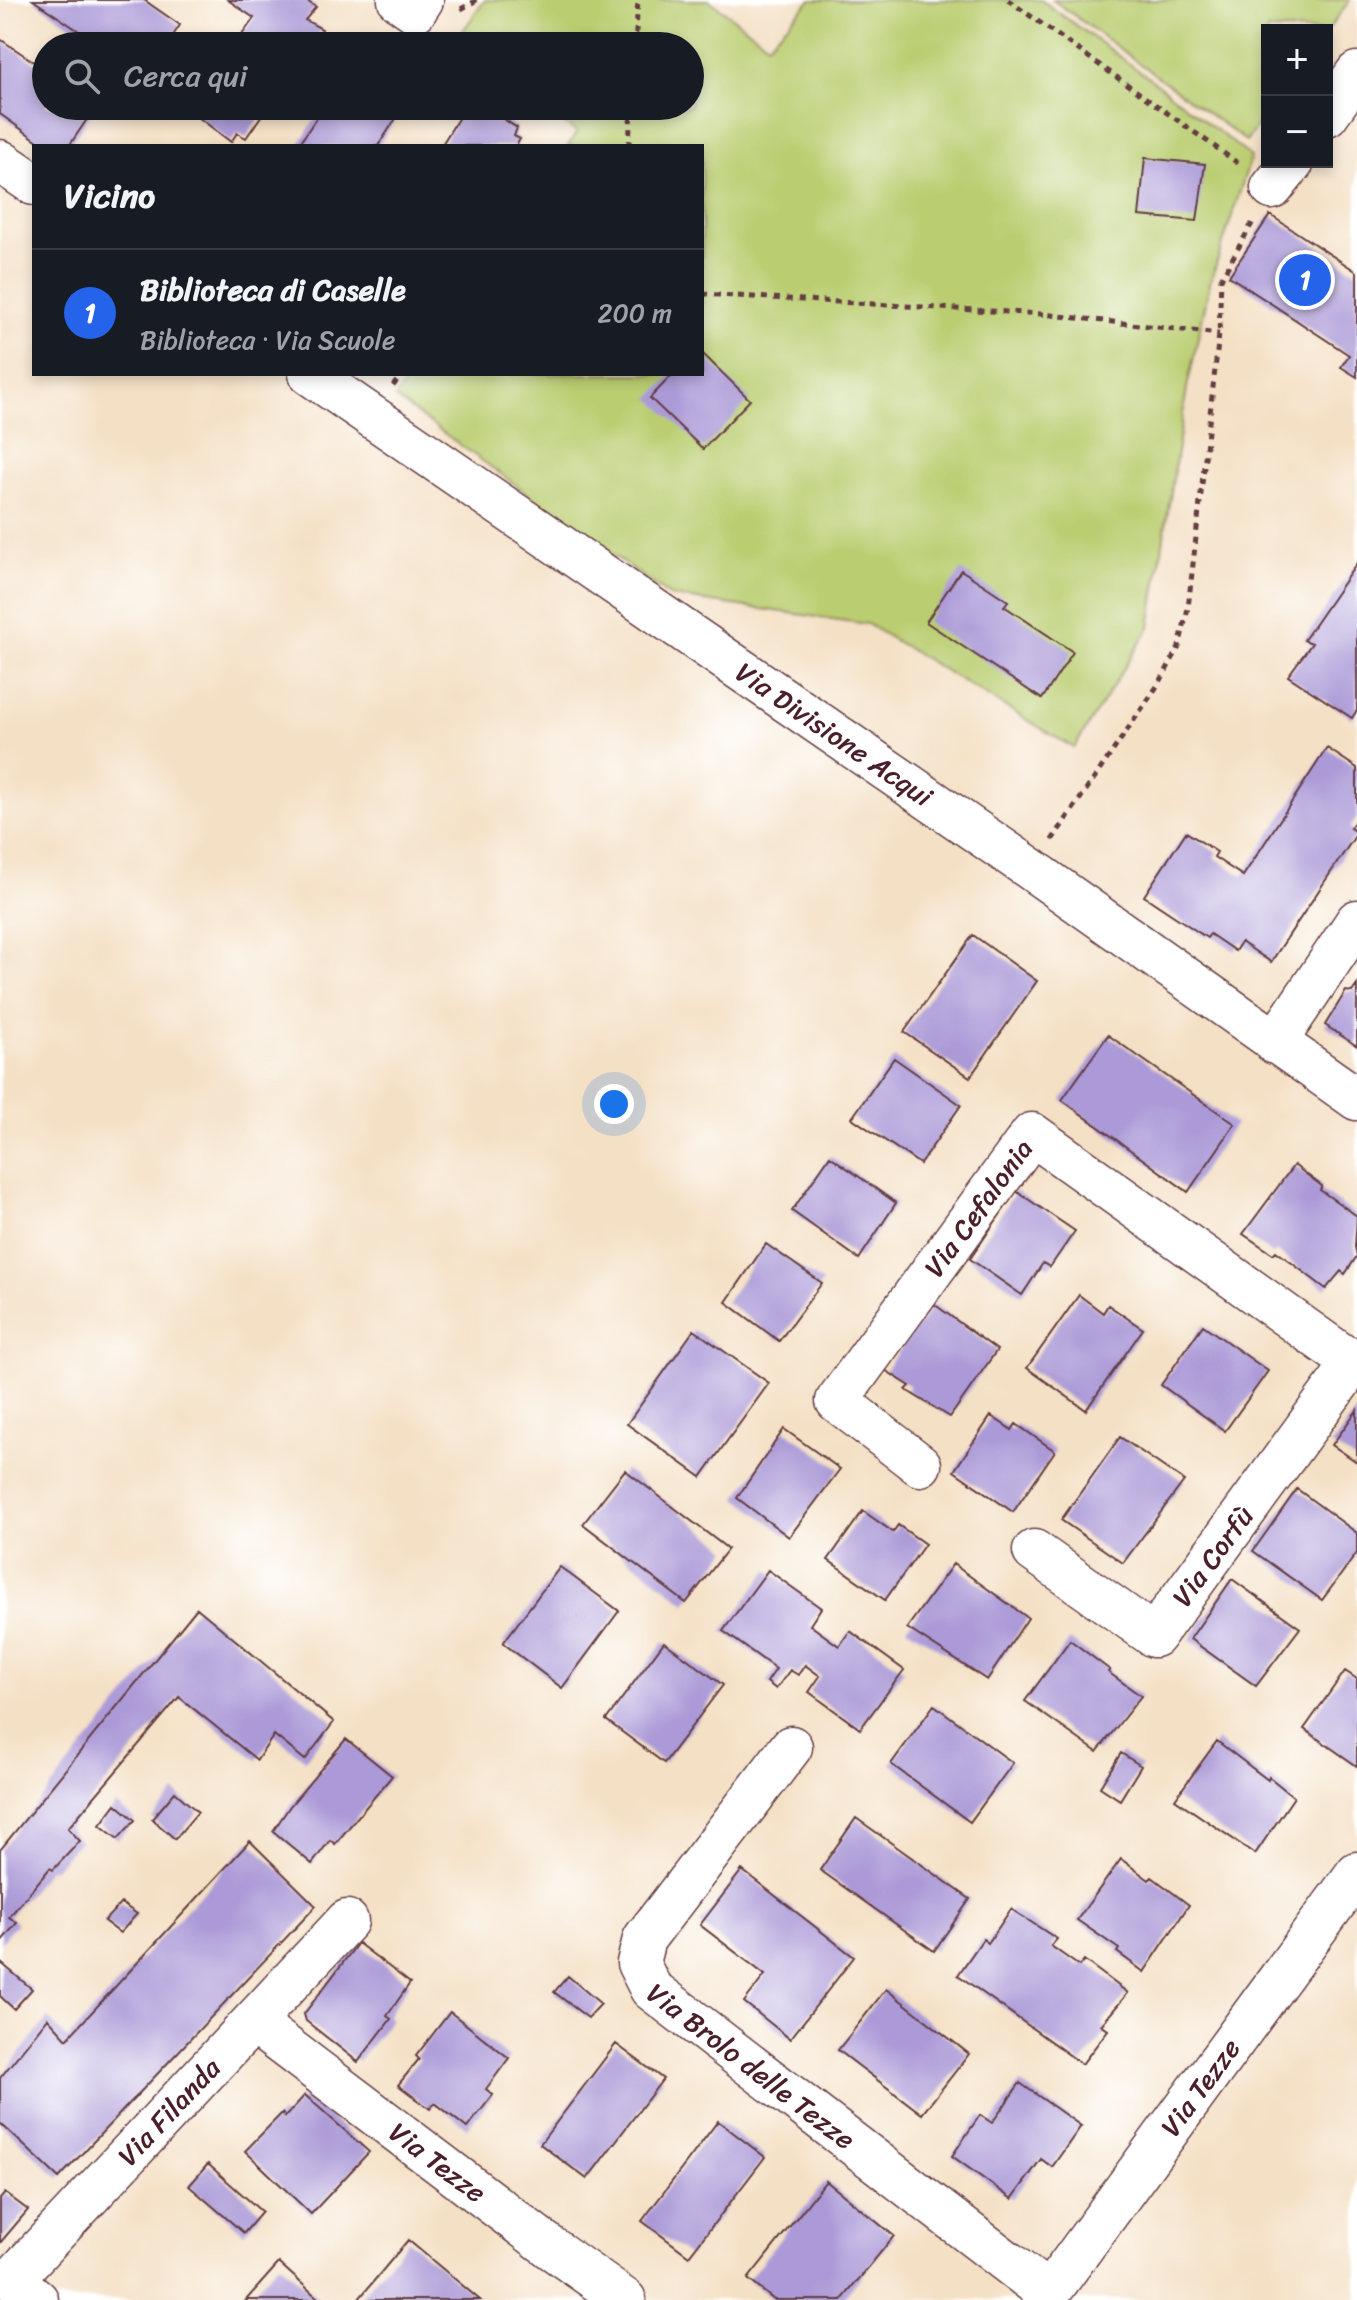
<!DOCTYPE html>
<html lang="it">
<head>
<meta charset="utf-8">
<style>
  body { margin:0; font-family:Sriracha,sans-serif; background:#242831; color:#f1f3f6 }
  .controls { position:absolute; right:24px; top:24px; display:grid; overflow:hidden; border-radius:0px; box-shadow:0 4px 12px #0003 }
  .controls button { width:72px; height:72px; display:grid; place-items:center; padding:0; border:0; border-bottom:2px solid #363941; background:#171b24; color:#f1f3f6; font:40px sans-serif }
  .you { position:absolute; left:614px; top:1104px; width:28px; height:28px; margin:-20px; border:6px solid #fff; border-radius:50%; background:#1a73e8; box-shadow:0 0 0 12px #1a73e833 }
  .badge { display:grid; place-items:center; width:52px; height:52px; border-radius:50%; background:#2563eb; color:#fff; font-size:26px; font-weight:700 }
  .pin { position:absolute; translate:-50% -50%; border:4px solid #fff; box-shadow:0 2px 8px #0006 }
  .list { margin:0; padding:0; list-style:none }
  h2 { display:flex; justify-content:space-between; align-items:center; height:104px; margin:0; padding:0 32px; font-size:34px }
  h2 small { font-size:26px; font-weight:400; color:#9ea1a6 }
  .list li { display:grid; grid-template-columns:52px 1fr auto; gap:24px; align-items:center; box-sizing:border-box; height:128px; padding:0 32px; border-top:2px solid #363941 }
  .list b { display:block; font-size:30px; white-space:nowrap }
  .list p { margin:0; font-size:26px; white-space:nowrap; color:#9ea1a6 }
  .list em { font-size:26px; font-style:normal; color:#9ea1a6 }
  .icon { flex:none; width:44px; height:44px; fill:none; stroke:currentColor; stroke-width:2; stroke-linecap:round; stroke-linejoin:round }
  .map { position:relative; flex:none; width:1357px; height:2300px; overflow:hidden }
  .search { position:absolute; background:#171b24; box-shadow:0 4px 12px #0003; left:32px; top:32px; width:672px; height:88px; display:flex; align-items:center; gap:20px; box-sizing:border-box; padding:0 28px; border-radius:44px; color:#9ea1a6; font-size:30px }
  .panel { position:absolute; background:#171b24; box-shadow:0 4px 12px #0003; left:32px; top:144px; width:672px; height:232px; border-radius:0px }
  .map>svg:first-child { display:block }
  .green { fill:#bacd70; stroke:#82764e; stroke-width:2 }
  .building { fill:#ab9ad7 }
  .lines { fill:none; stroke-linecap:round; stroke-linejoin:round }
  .minor-casing { stroke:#643c42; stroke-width:45 }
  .path { stroke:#643c42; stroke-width:5; stroke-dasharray:6 6; stroke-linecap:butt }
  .minor { stroke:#fff; stroke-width:42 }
  .labels { text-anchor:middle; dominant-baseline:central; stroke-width:7; stroke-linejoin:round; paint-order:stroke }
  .street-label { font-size:28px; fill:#4a1f2b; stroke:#fff }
</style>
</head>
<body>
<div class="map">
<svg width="1357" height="2300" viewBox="0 0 1357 2300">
  <rect width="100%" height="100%" fill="#fff"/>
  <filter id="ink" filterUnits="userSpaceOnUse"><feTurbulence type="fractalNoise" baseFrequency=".0125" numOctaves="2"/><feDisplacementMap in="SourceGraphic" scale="16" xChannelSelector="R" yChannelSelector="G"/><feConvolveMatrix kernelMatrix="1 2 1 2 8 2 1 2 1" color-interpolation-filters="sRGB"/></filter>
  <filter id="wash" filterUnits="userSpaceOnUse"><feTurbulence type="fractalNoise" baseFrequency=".006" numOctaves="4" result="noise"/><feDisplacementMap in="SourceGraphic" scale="32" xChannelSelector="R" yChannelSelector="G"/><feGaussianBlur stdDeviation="1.8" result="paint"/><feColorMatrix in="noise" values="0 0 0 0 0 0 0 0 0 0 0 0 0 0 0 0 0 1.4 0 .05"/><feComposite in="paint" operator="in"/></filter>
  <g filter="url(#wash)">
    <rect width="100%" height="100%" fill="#f4e0c5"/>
    <path class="green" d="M485,0h224l59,44 43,-44h230l115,83 95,74 -41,126 -23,105 -37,239 -76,121 -207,-124 -197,-28 -275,-198 16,-24h291v-228h-134l9,-14 -38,-26h151v-60h-238z
      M1053,0h297l-23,31 -60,-1v82l-21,29z"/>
    <g id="blocks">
      <path class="building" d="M33,0h111l36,25 -14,21h-65z
        M228,0h77l11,7 -11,13 17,9 -12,17h-76l20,-28z
        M372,32l21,14h-30z
        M0,39l46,31v36h50l-27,40h-24l-45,-32z
        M193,106h75l-22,32 -9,-5 -6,9 -41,-31z
        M324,106h80l-26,40h-80z
        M466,106l14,6 4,-6 33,22 -3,8 6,3 -4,7h-75z
        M1145,158l60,6 -8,57 -58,-5z
        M1270,215l87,57v105l-16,-10 8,-12 -120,-79z
        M702,353l48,47 -47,49 -53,-51 23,-24h29z
        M1357,563v147l-5,8 -64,-42 24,-33 -8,-3z
        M961,570l47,31 -4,5 69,46 -31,47 -116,-77z
        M1327,748l30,20v50l-7,10 7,5 -86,129 -30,-20 -6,9 -25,-17 -3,4 -63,-42 42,-64 31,20 -3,5 29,19z
        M973,935l64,46 -67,96 -66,-45z
        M1357,985v61l-32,-21 21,-34 6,1z
        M1108,1035l127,89 -47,68 -126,-92z
        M894,1058l67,47 -41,59 -68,-46z
        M830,1156l66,47 -37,56 -67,-48z
        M1294,1165l28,21 -2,4 37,26 -2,31 2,9 -12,18 -4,-3 -15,18 -50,-38 -3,3 -30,-20z
        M1016,1191l59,40 -25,36 -7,-4 -21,32 -52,-36z
        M766,1244l56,39 -43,58 -53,-39z
        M1079,1295l24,18 5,-8 35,24 -57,81 -59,-42z
        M934,1304l63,46 -47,67 -44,-27 4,-4 -25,-16z
        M1203,1325l65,46 -43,60 -64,-46z
        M694,1330l75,53 -68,94 -74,-53z
        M1357,1410v52l-25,-17z
        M991,1416l21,14 4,-6 39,27 -42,61 -59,-41z
        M784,1429l56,40 -51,68 -52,-39z
        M1120,1437l64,44 -61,82 -62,-43z
        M625,1470l103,79 -42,54 -103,-79z
        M1297,1489l60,44v20l-35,47 -69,-49z
        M863,1511l30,21 5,-7 27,19 -40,56 -57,-40z
        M953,1564l75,54 -41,62 -80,-52z
        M560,1567l59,44 -57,77 -59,-45z
        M768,1570l53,38 -11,17 29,21 11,-15 54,39 -44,59 -51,-37 11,-16 -15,-11 -7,10 -8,-5 -14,19 -9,-7 9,-13 -53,-38z
        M1232,1579l68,49 -44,58 -66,-47z
        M197,1608l137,114 -29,38 -31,-25 -17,25 -78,-63 -111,131 12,13 -27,29 -3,-2 -41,49 8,6 -17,20v-93z
        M1070,1640l40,30 -2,2 33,24 -44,56 -72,-51z
        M664,1642l59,43 -59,78 -58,-43z
        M1345,1671l12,8v87l-53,-37z
        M934,1705l79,58 -43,59 -79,-58z
        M346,1739l46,37 -57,68 -5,-4 -18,24 -39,-33 17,-25z
        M1217,1741l51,39 1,-3 25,20 -39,57 -80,-55z
        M1121,1753l20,13 -21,34 -20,-13z
        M175,1792l23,20 -23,27 -23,-20z
        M116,1804l19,16 -17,19 -18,-14z
        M856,1818l114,81 -36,52 -114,-81z
        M250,1841l66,65 -257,272 -59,-55v-45l48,-60 19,21z
        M1121,1859l28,21 3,-3 37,28 -45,67 -27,-20 2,-3 -42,-29z
        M742,1870l112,87 -64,82 -46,-37 21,-27 -65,-50z
        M121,1903l16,11 -17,19 -16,-12z
        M1011,1909l46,30 -6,7 28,20 5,-6 44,33 -27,32 7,5 -26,34 -124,-89 25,-36 5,4z
        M358,1943l52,40 -23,33 4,3 -33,43 -52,-41 -2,-7z
        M0,1962l32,27 -18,20 -14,-13z
        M568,1976l33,28 -13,14 -34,-26z
        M886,1989l83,65 -47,60 -84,-64z
        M450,2012l59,46 -23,31 7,6 -26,33 -32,-25 -5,6 -32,-24 21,-26 -3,-3z
        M616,2044l47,35 -76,100 -47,-35z
        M1020,2083l61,43 -29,41 -11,-8 -29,40 -60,-43 28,-41 12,8z
        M305,2095l64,57 -58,62 -66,-63 37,-38 3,4z
        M718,2121l47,36 -76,99 -47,-35z
        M208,2164l54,48 -18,21 -55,-47z
        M826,2181l68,55 -52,64h-68l-26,-21z
        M5,2193l23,17 -28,33v-44z
        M408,2240l72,60h-122z
        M279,2263l41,37h-74z"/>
    </g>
  </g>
  <g filter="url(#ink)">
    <use href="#blocks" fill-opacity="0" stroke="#643c42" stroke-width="2"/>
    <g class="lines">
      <g class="minor-casing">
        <g id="minor">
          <path d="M399,0l16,11 7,-11"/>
          <path d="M1327,115l30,-42"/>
          <path d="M0,161l34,23"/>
          <path d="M1272,188l21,-26"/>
          <path id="s1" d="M310,374l721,495 326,230"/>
          <path d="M1275,1043l82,-122"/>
          <path id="s2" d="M920,1465l-83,-64 195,-267 321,229"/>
          <path id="s3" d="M1034,1551l120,85 203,-278"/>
          <path id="s4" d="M791,1747l-147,192 -6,24 13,26 398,305"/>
          <path id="s5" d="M253,2022l297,225 75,53"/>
          <path id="s6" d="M37,2300l-25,-21 335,-358"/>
          <path id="s7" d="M1044,2300l313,-427"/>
        </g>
      </g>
      <path class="path" d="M1008,0l234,166
        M461,9l16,-9
        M635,46l3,-46
        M629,146l2,-40
        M702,294l340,20 177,20
        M393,386l9,-12
        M1052,840l108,-158 19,-35 9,-39 31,-274 2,-55 33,-59"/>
      <use href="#minor" class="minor"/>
    </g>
  </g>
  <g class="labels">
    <g class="street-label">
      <text stroke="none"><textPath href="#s1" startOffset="636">Via Divisione Acqui</textPath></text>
      <text stroke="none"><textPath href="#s2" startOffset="344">Via Cefalonia</textPath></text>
      <text stroke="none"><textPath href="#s3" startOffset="246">Via Corfù</textPath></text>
      <text stroke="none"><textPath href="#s4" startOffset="422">Via Brolo delle Tezze</textPath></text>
      <text stroke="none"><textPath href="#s7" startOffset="264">Via Tezze</textPath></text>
      <text stroke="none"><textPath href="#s6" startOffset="262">Via Filanda</textPath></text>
      <text stroke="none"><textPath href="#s5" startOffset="232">Via Tezze</textPath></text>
    </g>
  </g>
</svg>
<div class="controls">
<button>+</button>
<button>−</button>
</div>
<div class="you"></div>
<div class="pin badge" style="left:1305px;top:280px">1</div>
<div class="search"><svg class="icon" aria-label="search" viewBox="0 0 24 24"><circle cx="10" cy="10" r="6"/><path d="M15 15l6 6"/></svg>Cerca qui</div>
<section class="panel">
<h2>Vicino<small></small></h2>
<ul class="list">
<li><span class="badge">1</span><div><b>Biblioteca di Caselle</b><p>Biblioteca · Via Scuole</p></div><em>200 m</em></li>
</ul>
</section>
</div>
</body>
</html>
